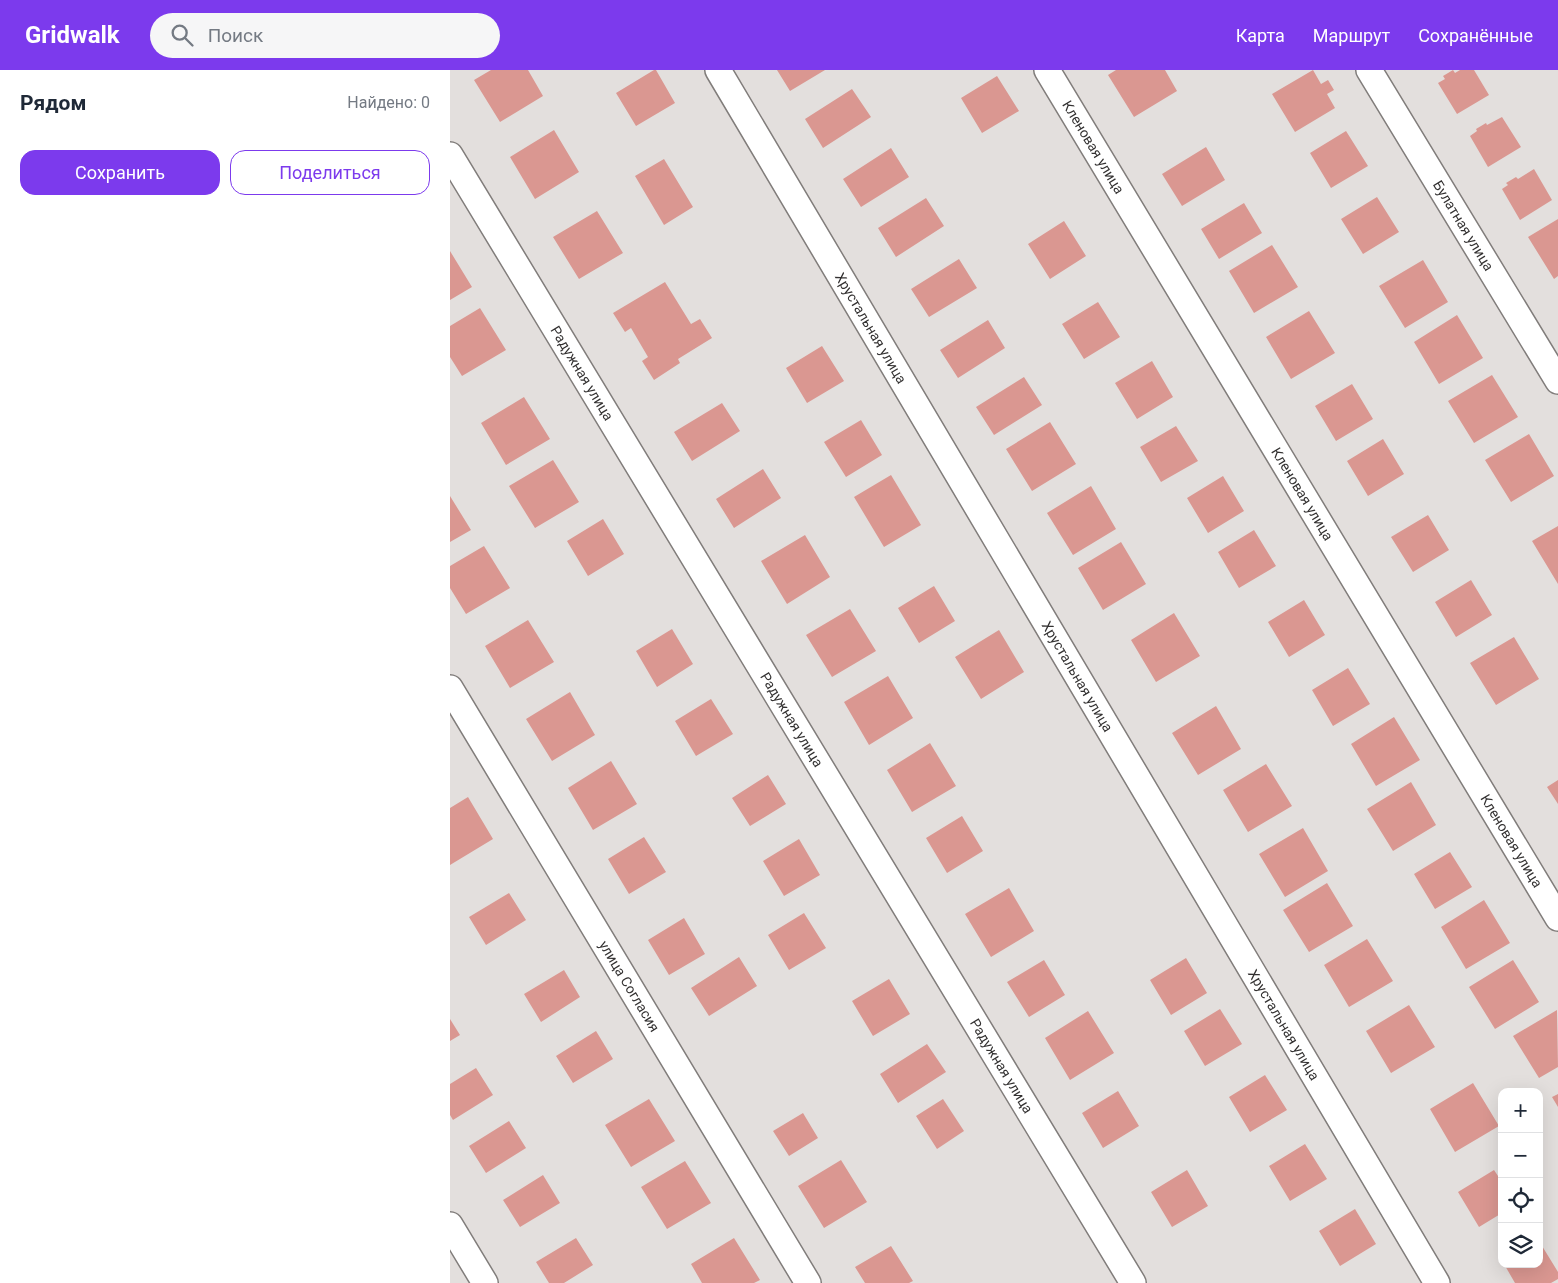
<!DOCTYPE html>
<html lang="ru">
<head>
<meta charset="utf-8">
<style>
  body { margin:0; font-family:Roboto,sans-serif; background:#f6f6f7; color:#1f2937 }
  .controls { position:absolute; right:15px; bottom:15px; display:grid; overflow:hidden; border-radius:10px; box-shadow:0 5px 20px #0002 }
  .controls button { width:45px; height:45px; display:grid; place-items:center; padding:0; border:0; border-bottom:1px solid #e0e1e3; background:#fff; color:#1f2937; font:25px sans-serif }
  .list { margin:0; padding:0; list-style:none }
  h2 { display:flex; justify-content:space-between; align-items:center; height:65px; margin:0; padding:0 20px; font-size:21px }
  h2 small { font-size:16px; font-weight:400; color:#747a83 }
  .actions { display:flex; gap:10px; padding:15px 20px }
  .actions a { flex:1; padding:11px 0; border:1px solid #7c3aed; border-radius:15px; text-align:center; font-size:18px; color:#7c3aed }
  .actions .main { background:#7c3aed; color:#fff }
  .icon { flex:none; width:28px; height:28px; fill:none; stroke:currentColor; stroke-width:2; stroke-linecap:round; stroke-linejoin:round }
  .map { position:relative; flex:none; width:1108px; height:1213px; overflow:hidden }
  header { display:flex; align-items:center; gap:30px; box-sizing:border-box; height:70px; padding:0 25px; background:#7c3aed; color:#fff }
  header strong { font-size:24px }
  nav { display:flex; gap:28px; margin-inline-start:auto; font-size:18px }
  .search { width:350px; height:45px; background:#f6f6f7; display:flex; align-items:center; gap:12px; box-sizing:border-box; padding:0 18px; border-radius:28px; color:#747a83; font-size:19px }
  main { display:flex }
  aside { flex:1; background:#fff }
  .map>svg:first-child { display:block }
  .building { fill:#da9791 }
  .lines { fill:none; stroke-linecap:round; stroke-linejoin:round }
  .street-casing { stroke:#817d7b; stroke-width:28 }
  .street { stroke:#fff; stroke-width:25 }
  .labels { text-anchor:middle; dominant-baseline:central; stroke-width:5; stroke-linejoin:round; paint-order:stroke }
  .street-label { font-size:14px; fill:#333131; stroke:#e3dfdd }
</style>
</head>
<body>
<header>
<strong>Gridwalk</strong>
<div class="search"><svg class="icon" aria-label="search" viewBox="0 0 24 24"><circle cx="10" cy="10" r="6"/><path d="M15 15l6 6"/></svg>Поиск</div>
<nav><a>Карта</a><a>Маршрут</a><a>Сохранённые</a></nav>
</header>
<main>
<aside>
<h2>Рядом<small>Найдено: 0</small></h2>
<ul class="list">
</ul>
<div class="actions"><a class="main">Сохранить</a><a>Поделиться</a></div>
</aside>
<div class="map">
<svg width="1108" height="1213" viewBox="0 0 1108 1213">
  <rect width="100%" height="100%" fill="#e3dfdd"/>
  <path class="building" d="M41,0h37l15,26 -43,26 -26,-42z
    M204,0h2l19,33 -39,23 -20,-33z
    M327,0h48l-35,21z
    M666,0h49l12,21 -43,26 -26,-42z
    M863,0l8,14 7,-4 6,10 -7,4 8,14 -40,24 -23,-38z
    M1003,0l2,3 5,-3h14l15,25 -32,19 -19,-31 7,-4 -2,-3z
    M547,6l22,35 -37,22 -21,-35z
    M402,19l19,28 -48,31 -18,-29z
    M1052,47l19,30 -33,20 -18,-31 7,-5 -1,-2 10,-6 1,2z
    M104,60l25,42 -44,27 -25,-42z
    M896,61l22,35 -37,22 -21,-35z
    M756,77l19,33 -43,26 -20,-32z
    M441,78l18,29 -48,30 -18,-28z
    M214,89l29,48 -29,18 -29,-49z
    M1084,99l18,31 -32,20 -18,-31 6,-4 -2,-2 10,-6 2,2z
    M927,127l22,35 -36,22 -22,-35z
    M476,128l18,28 -48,31 -18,-29z
    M794,133l18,30 -43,26 -18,-30z
    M147,141l26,42 -44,26 -26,-42z
    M1108,149v57l-4,3 -26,-42z
    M614,151l22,35 -36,23 -22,-35z
    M822,175l26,42 -44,26 -25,-42z
    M0,181l22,36 -22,13z
    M509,189l18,29 -48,29 -18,-28z
    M973,190l25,42 -43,26 -26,-42z
    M215,212l26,42 9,-5 12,19 -34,21 2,4 -26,17 -12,-19 6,-4 -17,-29 -6,4 -12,-19z
    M648,232l22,35 -36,22 -22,-35z
    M30,238l26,42 -44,26 -12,-19v-31z
    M859,241l26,42 -44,26 -25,-42z
    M1007,245l26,43 -44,26 -25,-42z
    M538,250l17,28 -47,30 -18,-28z
    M372,276l22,35 -37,22 -21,-35z
    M702,291l21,36 -36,22 -22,-36z
    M1042,305l26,42 -44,26 -26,-42z
    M574,307l18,28 -48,30 -18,-28z
    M902,314l21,35 -37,22 -21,-35z
    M74,327l26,42 -44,26 -25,-42z
    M272,333l18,28 -48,30 -18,-29z
    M411,350l21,35 -36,22 -22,-35z
    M600,352l26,42 -44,27 -26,-42z
    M726,356l22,35 -37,21 -21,-35z
    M1079,364l25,42 -43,26 -26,-42z
    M933,369l21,35 -36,22 -21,-35z
    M103,390l26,42 -44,26 -26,-42z
    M313,399l18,29 -47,30 -18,-29z
    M441,405l30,50 -37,22 -30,-50z
    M773,406l21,35 -36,22 -21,-35z
    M641,416l25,43 -43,26 -26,-42z
    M0,426l21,34 -21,12z
    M978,445l21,35 -36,22 -22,-35z
    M153,449l21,35 -36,22 -21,-35z
    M1108,456v58l-26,-43z
    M804,460l22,36 -37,22 -21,-36z
    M355,465l25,42 -43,27 -26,-43z
    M671,472l25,42 -43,26 -25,-42z
    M34,476l26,42 -44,26 -16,-26v-22z
    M1021,510l21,35 -36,22 -21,-35z
    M484,516l21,35 -36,22 -21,-35z
    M854,530l21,35 -36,22 -21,-35z
    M400,539l26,42 -44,26 -26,-42z
    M724,543l26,43 -44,26 -25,-42z
    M78,550l26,42 -44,26 -25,-42z
    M222,559l21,35 -36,23 -21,-36z
    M549,560l25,42 -43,27 -26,-42z
    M1064,567l25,42 -43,26 -26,-42z
    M898,598l22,36 -37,22 -21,-36z
    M438,606l25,42 -44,27 -25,-43z
    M120,622l25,43 -43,26 -26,-42z
    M261,629l22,35 -37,22 -21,-35z
    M766,636l25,43 -43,26 -26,-42z
    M944,647l26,43 -44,26 -25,-42z
    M480,673l26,43 -44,26 -25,-42z
    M161,691l26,43 -44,26 -25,-42z
    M816,694l26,42 -44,26 -25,-42z
    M318,705l18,29 -36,22 -18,-28z
    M1108,710v24l-11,-17z
    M961,712l25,43 -43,26 -26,-42z
    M18,727l25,42 -43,26v-57z
    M512,746l21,35 -36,22 -21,-35z
    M853,758l25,43 -43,26 -26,-43z
    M194,767l22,35 -37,22 -21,-35z
    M349,769l21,36 -36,21 -21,-35z
    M1000,782l22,35 -37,22 -21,-35z
    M877,813l26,43 -44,26 -26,-42z
    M559,818l25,43 -43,26 -26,-43z
    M59,823l17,27 -40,25 -17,-28z
    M1034,830l26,43 -44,26 -25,-42z
    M354,843l22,35 -37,22 -21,-35z
    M234,848l21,36 -36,21 -21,-35z
    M917,869l26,42 -44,26 -25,-42z
    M289,887l18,29 -48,30 -18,-28z
    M736,888l21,35 -36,22 -21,-35z
    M594,890l21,35 -36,22 -22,-35z
    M1063,890l26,42 -44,27 -26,-42z
    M114,900l16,27 -39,25 -17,-28z
    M439,909l21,35 -37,22 -21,-35z
    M959,935l26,42 -44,26 -25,-42z
    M770,939l22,35 -37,22 -21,-35z
    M1107,940l1,57 -19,11 -26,-42z
    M638,941l26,42 -44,27 -25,-42z
    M0,949l10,16 -10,6z
    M146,961l17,28 -40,24 -17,-27z
    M477,974l19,28 -48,31 -18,-29z
    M26,998l17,27 -40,25 -3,-5v-31z
    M815,1005l22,35 -37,22 -21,-35z
    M1023,1013l26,43 -44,26 -25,-43z
    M668,1021l21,35 -36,22 -21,-35z
    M1108,1024v13l-6,-10z
    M199,1029l26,42 -44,26 -26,-42z
    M493,1029l21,32 -27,18 -21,-33z
    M353,1043l15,25 -29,18 -16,-25z
    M59,1051l17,27 -40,25 -17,-27z
    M855,1074l22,35 -37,22 -21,-35z
    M391,1090l26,42 -43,26 -26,-42z
    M235,1091l26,42 -44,26 -26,-42z
    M737,1100l21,36 -36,21 -21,-35z
    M1044,1100l8,12v31l-23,14 -21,-35z
    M93,1105l17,28 -40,24 -17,-27z
    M905,1139l21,35 -36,22 -21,-35z
    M126,1168l17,27 -29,18h-15l-13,-21z
    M284,1168l26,42 -6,3h-52l-11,-19z
    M1089,1171l19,31v7l-7,4h-36l-11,-19h35z
    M441,1176l22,35 -4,2h-44l-10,-16z"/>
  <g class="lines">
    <g class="street-casing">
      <g id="street">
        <path id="s1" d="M268,0l719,1213"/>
        <path id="s2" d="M597,0l511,848"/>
        <path id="s3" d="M919,0l189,311"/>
        <path id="s4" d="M0,85l683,1128"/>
        <path id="s5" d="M0,618l358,595"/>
        <path d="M0,1155l35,58"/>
      </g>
    </g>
    <use href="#street" class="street"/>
  </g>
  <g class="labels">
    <g class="street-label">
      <text stroke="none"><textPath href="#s2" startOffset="90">Кленовая улица</textPath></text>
      <text stroke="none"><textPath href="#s3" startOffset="182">Булатная улица</textPath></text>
      <text stroke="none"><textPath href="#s1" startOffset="300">Хрустальная улица</textPath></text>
      <text stroke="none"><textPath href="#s4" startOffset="255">Радужная улица</textPath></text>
      <text stroke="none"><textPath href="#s2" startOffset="495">Кленовая улица</textPath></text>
      <text stroke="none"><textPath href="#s1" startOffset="705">Хрустальная улица</textPath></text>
      <text stroke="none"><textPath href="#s4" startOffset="660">Радужная улица</textPath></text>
      <text stroke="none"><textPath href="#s2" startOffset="900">Кленовая улица</textPath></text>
      <text stroke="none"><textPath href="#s5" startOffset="348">улица Согласия</textPath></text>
      <text stroke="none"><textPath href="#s1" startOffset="1110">Хрустальная улица</textPath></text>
      <text stroke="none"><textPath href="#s4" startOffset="1065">Радужная улица</textPath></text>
    </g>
  </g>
</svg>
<div class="controls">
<button>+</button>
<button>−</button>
<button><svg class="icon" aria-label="locate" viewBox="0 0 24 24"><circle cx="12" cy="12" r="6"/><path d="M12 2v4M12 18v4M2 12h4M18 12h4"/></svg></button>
<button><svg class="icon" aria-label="layers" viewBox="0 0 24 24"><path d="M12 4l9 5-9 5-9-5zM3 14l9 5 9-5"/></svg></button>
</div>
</div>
</main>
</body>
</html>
